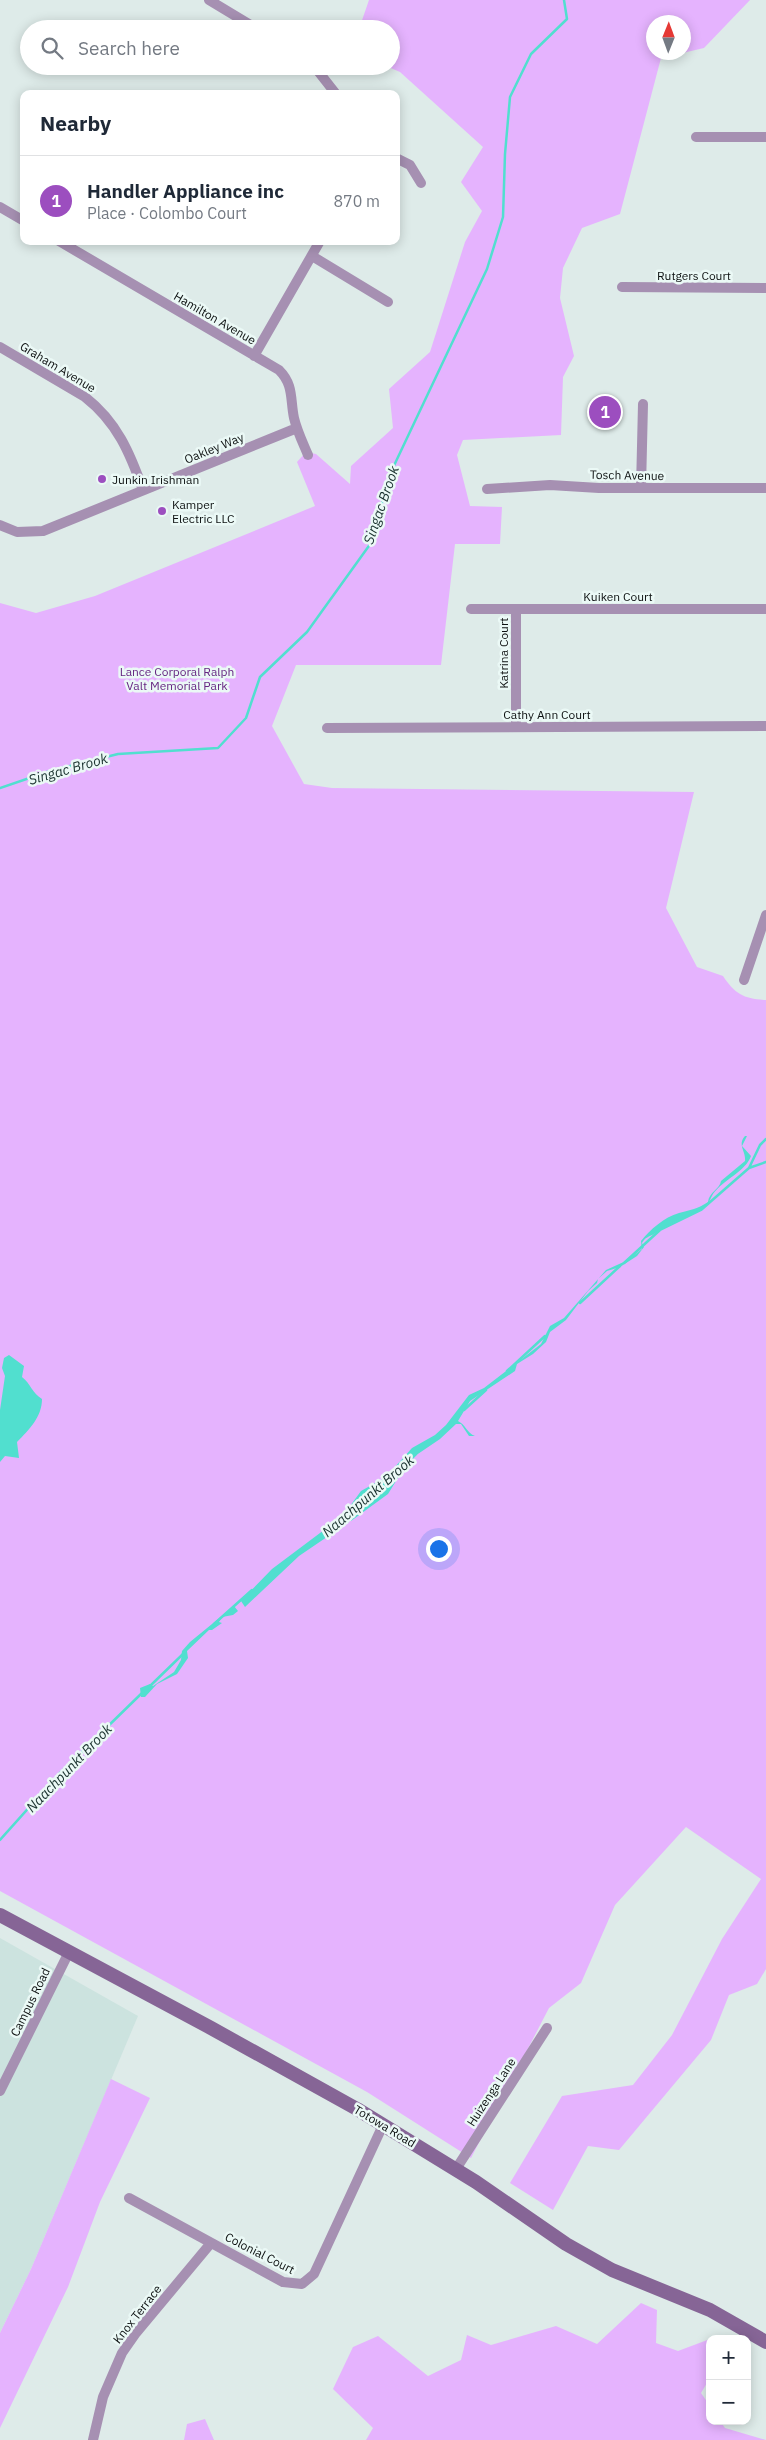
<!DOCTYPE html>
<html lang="en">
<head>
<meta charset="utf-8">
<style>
  body { margin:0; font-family:"IBM Plex Sans",sans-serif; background:#f6f6f7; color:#1f2937 }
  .controls { position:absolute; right:15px; bottom:15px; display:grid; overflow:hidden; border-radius:10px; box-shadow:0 2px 12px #0003 }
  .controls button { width:45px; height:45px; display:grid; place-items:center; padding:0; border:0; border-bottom:1px solid #e0e1e3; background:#fff; color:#1f2937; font:25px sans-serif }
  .compass { position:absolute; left:646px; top:15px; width:45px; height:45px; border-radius:50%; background:#fff; box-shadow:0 2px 12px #0003; rotate:1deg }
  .you { position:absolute; left:438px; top:1548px; width:18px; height:18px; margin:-12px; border:4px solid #fff; border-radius:50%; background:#1a73e8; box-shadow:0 0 0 8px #1a73e833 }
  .badge { display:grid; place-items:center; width:32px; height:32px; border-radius:50%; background:#9c4ebf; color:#fff; font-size:16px; font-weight:700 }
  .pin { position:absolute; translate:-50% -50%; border:2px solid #fff; box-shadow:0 1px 5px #0006 }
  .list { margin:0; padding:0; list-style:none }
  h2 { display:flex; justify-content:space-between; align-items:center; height:65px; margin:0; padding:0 20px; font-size:21px }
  h2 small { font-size:16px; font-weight:400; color:#747a83 }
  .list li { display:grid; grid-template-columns:32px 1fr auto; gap:15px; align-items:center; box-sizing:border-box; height:90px; padding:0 20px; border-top:1px solid #e0e1e3 }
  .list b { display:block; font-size:19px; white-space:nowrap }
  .list p { margin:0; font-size:16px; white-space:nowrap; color:#747a83 }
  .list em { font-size:16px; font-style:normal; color:#747a83 }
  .icon { flex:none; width:28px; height:28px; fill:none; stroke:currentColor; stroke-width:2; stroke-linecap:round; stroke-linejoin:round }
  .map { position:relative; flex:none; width:766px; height:2440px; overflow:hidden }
  .search { position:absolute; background:#fff; box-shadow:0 2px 12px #0003; left:20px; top:20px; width:380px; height:55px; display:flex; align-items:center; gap:12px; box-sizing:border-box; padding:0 18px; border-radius:28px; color:#747a83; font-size:19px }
  .panel { position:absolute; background:#fff; box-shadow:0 2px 12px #0003; left:20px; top:90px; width:380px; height:155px; border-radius:10px }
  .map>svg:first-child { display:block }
  .built { fill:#cce3df }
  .green { fill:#e5b3fe; fill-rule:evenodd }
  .water { fill:#51dfcf }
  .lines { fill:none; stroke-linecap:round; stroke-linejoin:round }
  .stream { stroke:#51dfcf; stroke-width:2.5 }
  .street { stroke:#a690b2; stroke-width:10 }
  .secondary { stroke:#866596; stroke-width:14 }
  .poi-dot { fill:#9c4ebf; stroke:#ebf9f6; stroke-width:2 }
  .labels { text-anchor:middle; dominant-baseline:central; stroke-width:5; stroke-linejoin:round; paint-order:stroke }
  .street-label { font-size:12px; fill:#0d1111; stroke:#ebf9f6 }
  .poi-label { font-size:12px; fill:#0d1111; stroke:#ebf9f6; text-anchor:start }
  .park-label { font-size:12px; fill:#662682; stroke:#ebf9f6 }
  .water-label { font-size:14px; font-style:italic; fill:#19312e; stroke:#ebf9f6 }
</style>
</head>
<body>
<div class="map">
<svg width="766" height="2440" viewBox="0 0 766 2440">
  <rect width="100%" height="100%" fill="#deebe9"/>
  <path class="built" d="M0,1938l138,78 -107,253 -31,64z"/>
  <path class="green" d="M369,0h381l-46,48 -43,10 -41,156 -38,14 -19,40 -3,30 14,58 -11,21 -2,58 -98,5 -6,15 13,51 32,1 -2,37h-45l-14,121h-145l-24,61 32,58 28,4 362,4 -28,116 31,59 26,9c12,18 21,23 43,24v969l-9,15 -28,11 -18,45 -92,110 -31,-4 -35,64 -43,-27 52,-87 71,-11 39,-50 50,-96 39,-60 -75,-52 -71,78 -34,78 -32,25 -78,150 -104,-66 -367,-201v-1288l36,10 59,-17 220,-90 -18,-44 9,-10 10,2 34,30 1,-18 42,-38 -4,-39 41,-37 35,-110 17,-31 -21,-29 22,-35 -83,-75 -14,-6h5v-37h-32zM654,22h30v30h-30z
    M111,2079l39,19 -50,104 -32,85 -68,141v-95l31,-64z
    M641,2303l16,7 -1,33 22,8 32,-12v39l-9,15 9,13v15h10l5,7 41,12h-400l7,-12 -40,-39 20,-42 25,-11 50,40 33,-16 6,-25 24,10 65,-19 41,18z
    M205,2419l9,21h-30l3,-16z"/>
  <path class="water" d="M745,1136h2l-5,10 9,10c-5,15 -28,24 -38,38 -4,7 -4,11 -11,15 -16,9 -33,14 -48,25 -5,3 -9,3 -12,9l2,4 -7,9 -17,11 -13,4 -9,8 -1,4 -9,8 -22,29 -16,12 -4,10 -13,12 -16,10 -2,7 -45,30 -12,20c8,4 9,12 17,15h-6l-8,-12h-5l-16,15 -31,21 -21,34 -37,27 -6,-8 16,-22 25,-14 26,-29 23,-13 11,-10 23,-30 15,-7 57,-44 9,-18 14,-8 42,-48 22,-10 14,-11 -1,-8c9,-11 23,-24 38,-28 11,-3 19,-4 29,-11 1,-10 12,-13 13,-21l24,-20c1,-10 -8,-16 0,-25z
    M9,1355l15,11 -2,11c9,7 10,16 20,22 0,18 -13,31 -25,43l2,16 -14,-2 -5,6v-52l5,-34 -3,-8 2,-10z
    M344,1515l5,7 -50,34 -54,51 -4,-6 31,-32z
    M234,1606l4,5 -5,4 -11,2 -3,5 3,1 -10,7h-3l-22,21 1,7 -11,16 -20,10 -12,13h-4l-1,-9 10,-4 3,2 21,-14 7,-12 1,-9 8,-9z"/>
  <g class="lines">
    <path class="stream" d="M0,788l50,-17 68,-17 100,-6 28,-30 14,-41 47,-45 64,-89 19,-69 97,-205 16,-52 2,-63 5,-57 21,-43 36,-35 -3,-19
      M749,1168l11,-23 6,-6
      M624,1263l36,-33 41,-20 48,-42 17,-6
      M580,1303l40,-37
      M507,1371l38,-35
      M464,1410l22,-20
      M406,1464l10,-10
      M214,1624l38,-34
      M149,1687l34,-33
      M0,1840l59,-66 84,-82"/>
    <path class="street" d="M209,0l48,29
      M314,66l22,28
      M696,137h70
      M396,158l14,7 11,18
      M0,207l24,14
      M59,241l220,129c15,15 11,29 15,48 3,13 9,25 14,37
      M312,256l76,46
      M622,287l144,1
      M0,347l85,50c32,25 45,56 58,93
      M254,356l66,-115
      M641,488l2,-84
      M487,489l63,-4 49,3h167
      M0,525l17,7 26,-1 254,-103
      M471,609h295
      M516,609v118
      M327,728l439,-2
      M744,980l22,-65
      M0,2091l69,-139
      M456,2169l91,-141
      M129,2198l154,84 19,2 12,-10 69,-149
      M93,2440l10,-43 19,-44 14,-20 75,-90"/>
    <path class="secondary" d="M0,1915l211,113 146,81 119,73 90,62 46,26 98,40 56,32"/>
  </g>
  <g class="poi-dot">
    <circle cx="102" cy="479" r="5"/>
    <circle cx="162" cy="511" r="5"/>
  </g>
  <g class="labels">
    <g class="street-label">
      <text x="694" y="275">Rutgers Court</text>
      <text transform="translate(215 318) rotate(30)">Hamilton Avenue</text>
      <text transform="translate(58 367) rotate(31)">Graham Avenue</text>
      <text transform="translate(214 448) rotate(-22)">Oakley Way</text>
      <text transform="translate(627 475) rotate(1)">Tosch Avenue</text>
      <text x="618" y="596">Kuiken Court</text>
      <text transform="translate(503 653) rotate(-90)">Katrina Court</text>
      <text x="547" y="714">Cathy Ann Court</text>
      <text transform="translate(30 2002) rotate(-64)">Campus Road</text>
      <text transform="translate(491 2092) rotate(-57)">Huizenga Lane</text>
      <text transform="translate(385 2126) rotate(31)">Totowa Road</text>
      <text transform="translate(260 2253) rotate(27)">Colonial Court</text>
      <text transform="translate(137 2314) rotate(-52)">Knox Terrace</text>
    </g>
    <g class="poi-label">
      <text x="112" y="479">Junkin Irishman</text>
      <text x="172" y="504">Kamper<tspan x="172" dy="14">Electric LLC</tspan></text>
    </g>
    <g class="park-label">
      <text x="177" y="671">Lance Corporal Ralph<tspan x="177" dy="14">Valt Memorial Park</tspan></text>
    </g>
    <g class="water-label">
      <text transform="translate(381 505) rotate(-71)">Singac Brook</text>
      <text transform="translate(68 769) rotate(-16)">Singac Brook</text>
      <text transform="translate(368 1496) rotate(-41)">Naachpunkt Brook</text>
      <text transform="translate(69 1768) rotate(-46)">Naachpunkt Brook</text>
    </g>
  </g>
</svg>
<div class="controls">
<button>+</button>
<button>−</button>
</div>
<svg class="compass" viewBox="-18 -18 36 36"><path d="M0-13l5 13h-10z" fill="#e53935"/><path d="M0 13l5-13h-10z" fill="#747a83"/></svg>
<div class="you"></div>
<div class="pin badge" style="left:605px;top:412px">1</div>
<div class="search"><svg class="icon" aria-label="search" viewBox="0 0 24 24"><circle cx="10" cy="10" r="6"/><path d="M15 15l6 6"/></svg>Search here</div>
<section class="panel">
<h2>Nearby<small></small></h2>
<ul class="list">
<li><span class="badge">1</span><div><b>Handler Appliance inc</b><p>Place · Colombo Court</p></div><em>870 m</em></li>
</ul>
</section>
</div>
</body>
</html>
